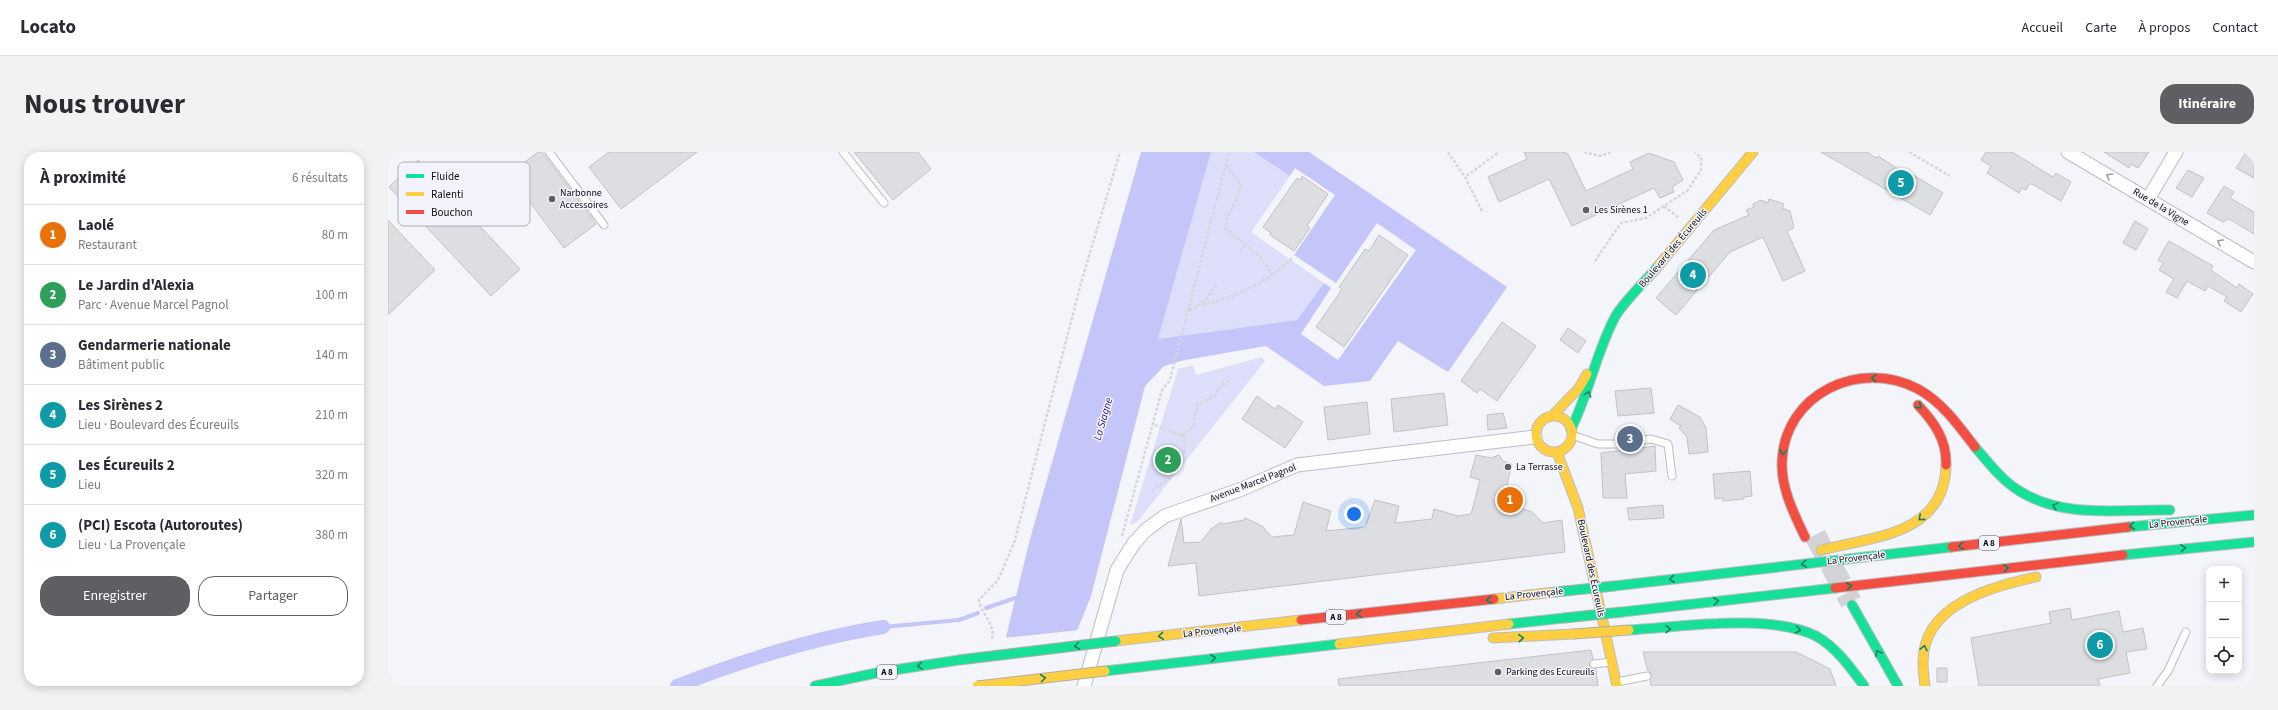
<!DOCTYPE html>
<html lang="fr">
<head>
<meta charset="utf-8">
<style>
  body { margin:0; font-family:"Source Sans 3",sans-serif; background:#f2f2f3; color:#2b2b33 }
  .controls { position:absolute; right:12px; bottom:12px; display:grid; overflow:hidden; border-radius:8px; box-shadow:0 2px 10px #0003 }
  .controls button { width:36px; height:36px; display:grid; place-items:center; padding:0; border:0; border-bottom:1px solid #e1e1e2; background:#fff; color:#2b2b33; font:20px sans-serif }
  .you { position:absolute; left:966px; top:362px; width:14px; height:14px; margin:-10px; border:3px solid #fff; border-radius:50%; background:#1a73e8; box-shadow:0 0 0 6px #1a73e833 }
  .badge { display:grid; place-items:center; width:26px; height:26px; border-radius:50%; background:#5e5f63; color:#fff; font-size:13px; font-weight:700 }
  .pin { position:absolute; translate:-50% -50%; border:2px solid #fff; box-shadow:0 1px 4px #0006 }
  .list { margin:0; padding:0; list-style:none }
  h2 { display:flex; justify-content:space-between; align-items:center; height:52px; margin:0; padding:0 16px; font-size:17px }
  h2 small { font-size:13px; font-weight:400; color:#7c7c81 }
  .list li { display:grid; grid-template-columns:26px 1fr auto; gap:12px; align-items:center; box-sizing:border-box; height:60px; padding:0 16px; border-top:1px solid #e1e1e2 }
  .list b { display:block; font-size:15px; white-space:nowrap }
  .list p { margin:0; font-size:13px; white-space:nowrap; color:#7c7c81 }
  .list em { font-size:13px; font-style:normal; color:#7c7c81 }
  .actions { display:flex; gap:8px; padding:12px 16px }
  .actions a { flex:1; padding:9px 0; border:1px solid #5e5f63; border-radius:16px; text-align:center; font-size:14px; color:#5e5f63 }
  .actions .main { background:#5e5f63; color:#fff }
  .icon { flex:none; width:22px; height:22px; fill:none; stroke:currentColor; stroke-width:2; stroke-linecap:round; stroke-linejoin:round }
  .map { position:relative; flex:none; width:1866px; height:534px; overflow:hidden; border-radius:16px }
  header { display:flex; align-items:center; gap:24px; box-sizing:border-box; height:56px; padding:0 20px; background:#fff; border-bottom:1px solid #e1e1e2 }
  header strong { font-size:19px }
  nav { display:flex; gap:22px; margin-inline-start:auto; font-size:14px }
  .intro { display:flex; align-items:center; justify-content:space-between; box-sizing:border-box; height:96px; padding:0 24px }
  h1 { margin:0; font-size:28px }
  .button { padding:10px 18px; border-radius:16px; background:#5e5f63; color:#fff; font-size:14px; font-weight:700 }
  main { display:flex; gap:24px; padding:0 24px }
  aside { flex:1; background:#fff; border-radius:16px; box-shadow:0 2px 10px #0003 }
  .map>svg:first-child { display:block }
  .green { fill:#dddffa }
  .water { fill:#c4c5f9 }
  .pier { fill:#f4f5fa }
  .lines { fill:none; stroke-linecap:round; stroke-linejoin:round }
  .stream { stroke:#c4c5f9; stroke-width:4 }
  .canal { stroke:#c4c5f9; stroke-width:14 }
  .building { fill:#dddee2; stroke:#c1c2c6 }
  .highway-tunnel { stroke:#d2d2d7; stroke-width:22; stroke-dasharray:22 11; stroke-linecap:butt }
  .lane-casing { stroke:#bdbdc1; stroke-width:9 }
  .street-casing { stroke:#bdbdc1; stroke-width:15 }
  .fast-casing { stroke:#bdbdc1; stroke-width:11 }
  .slow-casing { stroke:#bdbdc1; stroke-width:11 }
  .jam-casing { stroke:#bdbdc1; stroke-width:11 }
  .path { stroke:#d5d6d8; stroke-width:2.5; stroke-dasharray:3 2; stroke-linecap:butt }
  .lane { stroke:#fdfefe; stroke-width:7 }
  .street { stroke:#fdfefe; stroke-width:13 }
  .fast { stroke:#16e098; stroke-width:9 }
  .slow { stroke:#ffcf43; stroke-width:9 }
  .jam { stroke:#f24e42; stroke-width:9 }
  .fast-bridge-casing { stroke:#b4aba7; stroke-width:11; stroke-linecap:butt }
  .slow-bridge-casing { stroke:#b4aba7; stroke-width:11; stroke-linecap:butt }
  .fast-bridge { stroke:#16e098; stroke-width:9 }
  .slow-bridge { stroke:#ffcf43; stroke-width:9 }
  .oneway { stroke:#9d9e9f }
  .oneway2 { stroke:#12825b }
  .poi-dot { fill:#5e5f63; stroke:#f2f3fc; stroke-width:1.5 }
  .labels { text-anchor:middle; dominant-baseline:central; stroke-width:3; stroke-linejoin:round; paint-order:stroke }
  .shield { fill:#f2f3fc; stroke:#525358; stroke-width:1 }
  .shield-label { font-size:9px; font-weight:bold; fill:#0e0e11 }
  .poi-label { font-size:10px; fill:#0e0e11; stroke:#f2f3fc; text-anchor:start }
  .street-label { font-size:10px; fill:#0e0e11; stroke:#f2f3fc }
  .water-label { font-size:11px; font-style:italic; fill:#2c1f6e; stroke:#f2f3fc }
  .key { fill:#f2f3fc; stroke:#aeaeb6; stroke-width:1 }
  .key-label { font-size:11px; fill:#0e0e11 }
</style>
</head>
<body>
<header>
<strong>Locato</strong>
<nav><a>Accueil</a><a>Carte</a><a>À propos</a><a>Contact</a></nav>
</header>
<div class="intro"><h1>Nous trouver</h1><a class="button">Itinéraire</a></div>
<main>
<aside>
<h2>À proximité<small>6 résultats</small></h2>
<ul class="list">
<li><span class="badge" style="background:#e8710a">1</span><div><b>Laolé</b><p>Restaurant</p></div><em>80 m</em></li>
<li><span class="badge" style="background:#2e9e5b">2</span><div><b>Le Jardin d'Alexia</b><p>Parc · Avenue Marcel Pagnol</p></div><em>100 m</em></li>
<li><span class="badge" style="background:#5c6f8a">3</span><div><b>Gendarmerie nationale</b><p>Bâtiment public</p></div><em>140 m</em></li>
<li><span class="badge" style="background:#0f9aa8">4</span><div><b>Les Sirènes 2</b><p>Lieu · Boulevard des Écureuils</p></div><em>210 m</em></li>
<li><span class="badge" style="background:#0f9aa8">5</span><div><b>Les Écureuils 2</b><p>Lieu</p></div><em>320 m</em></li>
<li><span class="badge" style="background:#0f9aa8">6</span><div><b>(PCI) Escota (Autoroutes)</b><p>Lieu · La Provençale</p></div><em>380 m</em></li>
</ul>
<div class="actions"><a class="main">Enregistrer</a><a>Partager</a></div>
</aside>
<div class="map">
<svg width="1866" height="534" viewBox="0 0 1866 534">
  <rect width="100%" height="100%" fill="#f4f5fa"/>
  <path class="green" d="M823,0h43l36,24 -39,56 73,51 -27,37 -139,19z
    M874,205l3,4 -127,160 -8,4 48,-156 15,-4 3,10z"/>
  <path class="water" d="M753,0h70l-53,187 139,-19 27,-37 7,5 -30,46 37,26 78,-110 -39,-27 -41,60 -42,-28 41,-60 -40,-27 -5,8 -36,-24h55l198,135 -59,85 -50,-31 -28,40 -46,5 -58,-40 -81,14 -21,6 -19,20 -54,210 -36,90h-61l36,-147z"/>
  <path class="pier" d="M692,478l-23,56h-65l11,-48z"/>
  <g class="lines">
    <path class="stream" d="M598,456l29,-10
      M495,475l76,-7 19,-7"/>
    <path class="canal" d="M289,534c67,-26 136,-48 206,-59"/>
  </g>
  <path class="building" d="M150,0h4l54,72 -32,24 -55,-74z
    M221,0h88l-76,57 -32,-42z
    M466,0h64l13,17 -38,31z
    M1136,0h39l5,2 18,37 47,-22 -3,-7 19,-9 25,9 9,18 -11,7 2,5 -14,6 -6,-10 -82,38 -23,-47 -50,23 -11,-25 39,-18z
    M1433,0h46l9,6 2,-2 31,20 1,-3 33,20 -13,22z
    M1598,0h26l41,25 3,-4 15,9 -10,19 -29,-17h-3l-3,6 -4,-2 -3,5 -32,-20 4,-7 -10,-6z
    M1716,0h45l-11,16 -7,-4 -2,4z
    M1858,0h8v26l-18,-10z
    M30,8l102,109 -29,27 -102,-109z
    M1800,18l16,8 -12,19 -16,-9z
    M914,24l26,18 -21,32 3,2 -16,23 -24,-16 1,-2 -8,-6 34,-49 4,2z
    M1836,34l10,6 -4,6 24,14v22l-25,-15 -6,3 -16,-9z
    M1381,47l15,5 -2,4 8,3 4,17 -7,3 18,40 -22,10 -20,-44 -33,15 -54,63 -20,-17 58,-68 35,-15 -3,-5 8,-3 -1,-3 8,-4 7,3z
    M0,68l47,50 -47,45z
    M1747,69l13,8 -12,21 -13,-7z
    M991,83l29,20 -64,92 -28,-20 26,-38 -3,-2 26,-38 4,2z
    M1781,89l44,25 -2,4 26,18 2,-4 14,10 -12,18 -17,-11 3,-4 -19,-11 -3,5 -18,-10 -10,17 -11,-6 8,-13 -15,-9 4,-7 -5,-3z
    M1114,170l34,24 -39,55 -17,-12 -3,4 -16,-12z
    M1180,176l18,13 -8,12 -18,-13z
    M1263,236l3,25 -36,3 -3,-25z
    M1056,241l4,32 -54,7 -3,-33z
    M869,244l18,13 3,-4 25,17 -18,26 -43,-29z
    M979,250l3,32 -42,6 -4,-33z
    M1290,253l22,12 6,11 2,24 -19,2 -2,-17 -8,-9 2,-2 -11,-7z
    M1115,261l4,15 -19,2 -1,-15z
    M1267,294l1,25 -31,3 2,24h-24l-2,-45z
    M1088,303l15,3 8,-3 4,6 9,3 -7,29 14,4 -3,9 16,6 11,11 19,-3 3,32 -366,44 -3,-33 -28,3 13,-47 3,24 17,-1 10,-13 10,-7 2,2 21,-4 1,-2 17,8 10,11 22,-2 9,-33 28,9 -5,20 39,-4 10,-27 24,6 -4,17 37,-4 2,-10 24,7 13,-2 9,-34 -10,-3z
    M1362,319l2,25 -8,1v2l-21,2v-3l-8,1 -2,-25z
    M1275,353l1,13 -35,2 -2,-12z
    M1682,456l2,12 47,-9 4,21 20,-4 4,21 -21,3 4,21 -32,6 2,7h-121l-8,-48 80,-15 -2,-11z
    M1203,498l2,9 -4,6 3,3 4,1 2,17h-259l-1,-7z
    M1255,500h153l34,17 6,17h-185l-1,-6 2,-5 -4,-4z
    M1549,516h10v14h-10z"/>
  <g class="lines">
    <path class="highway-tunnel" d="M1427,383l36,67"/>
    <g class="lane-casing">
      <path id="lane" d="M161,0l55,73
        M455,0l41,51
        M1184,283l26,9h22l31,-5 17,5 4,32
        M1206,512l17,-2
        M1229,530l30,-6
        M1769,534l11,-15 18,-39"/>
    </g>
    <g class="street-casing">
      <path id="street" d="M1680,0l186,110
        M1760,47l28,-47
        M696,534l33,-116 17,-27 12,-13 19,-14 77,-27 55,-24 238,-28"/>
    </g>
    <g class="fast-casing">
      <path id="fast" d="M1183,277c18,-36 25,-76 44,-112 10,-17 31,-36 44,-52
        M1587,295c14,16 27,34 46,45 45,27 99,17 149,18
        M1740,375l126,-12
        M1735,403l131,-13
        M1226,434l338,-39
        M1464,453l46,81
        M1234,460l213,-24
        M1121,472l55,-6
        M1241,478c51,-3 141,-17 187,6 20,11 35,32 48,50
        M717,519l234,-27
        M427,534l66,-14 78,-12"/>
    </g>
    <g class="slow-casing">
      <path id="slow" d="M1271,113l94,-113
        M1148 282a18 18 0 1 1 36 0a18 18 0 1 1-36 0Z
        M1164,264l27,-28 8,-14
        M1169,300l21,56 39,178
        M1433,398c51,-13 124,-15 125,-85
        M1106,447l61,-7
        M1105,486l80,-4
        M728,489l185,-21
        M951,492l170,-20
        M1537,534c-1,-8 -2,-16 -2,-24 0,-58 69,-75 113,-85"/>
    </g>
    <g class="jam-casing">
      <path id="jam" d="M1530,253c16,17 29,35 28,60
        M1417,385c-11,-23 -24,-49 -23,-75 2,-68 78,-104 136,-73 24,13 41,37 57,58
        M1564,395l176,-20
        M1447,436l288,-33
        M913,468l193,-21"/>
    </g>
    <path class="path" d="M1060,0l17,25
      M1196,0l16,4 11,-4
      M1521,0l41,24
      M838,13l15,20c-3,16 -14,27 -15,43 14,16 39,25 45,47
      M1276,54l15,12
      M1094,59l-17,-34 34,-25
      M852,99l5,-6
      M1207,109l26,-38 25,-5 42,-28 13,-20v-12l-6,-6
      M814,153c32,-7 66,-23 90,-47
      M801,158c14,-6 19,-12 27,-25
      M794,284l11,-10 5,-22 17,-8 3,-8 13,-9
      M764,339l19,-14 3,-21 10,-4 1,-15 -33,-13
      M734,384l40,-146 8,-10 59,-228
      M604,487c4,-15 -12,-26 -13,-39l19,-20 16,-37 67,-260 39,-131"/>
    <use href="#lane" class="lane"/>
    <use href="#street" class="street"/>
    <use href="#fast" class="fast"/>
    <use href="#slow" class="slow"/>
    <use href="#jam" class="jam"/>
    <g class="fast-bridge-casing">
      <path id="fast-bridge" d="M1167,440l59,-6
        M1176,466l58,-6
        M571,508l157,-19"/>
    </g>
    <g class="slow-bridge-casing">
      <path id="slow-bridge" d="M1185,482l56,-4
        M589,534l128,-15"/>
    </g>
    <use href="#fast-bridge" class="fast-bridge"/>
    <use href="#slow-bridge" class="slow-bridge"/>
  </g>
  <defs><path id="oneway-chevron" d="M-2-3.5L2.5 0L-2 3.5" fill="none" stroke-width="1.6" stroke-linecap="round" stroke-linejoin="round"/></defs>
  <g class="oneway">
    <use href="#oneway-chevron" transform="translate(1721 24) rotate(-149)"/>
    <use href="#oneway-chevron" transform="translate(1832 90) rotate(-149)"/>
  </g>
  <g class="oneway2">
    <use href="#oneway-chevron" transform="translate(1486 226) rotate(-177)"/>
    <use href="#oneway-chevron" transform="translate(1200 242) rotate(-70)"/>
    <use href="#oneway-chevron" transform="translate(1531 254) rotate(40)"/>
    <use href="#oneway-chevron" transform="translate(1395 300) rotate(98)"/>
    <use href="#oneway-chevron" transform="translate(1667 354) rotate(-165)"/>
    <use href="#oneway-chevron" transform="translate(1533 366) rotate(139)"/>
    <use href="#oneway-chevron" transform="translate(1744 374) rotate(173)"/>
    <use href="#oneway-chevron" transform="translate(1573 394) rotate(173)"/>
    <use href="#oneway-chevron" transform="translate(1795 396) rotate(-5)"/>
    <use href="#oneway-chevron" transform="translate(1416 412) rotate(173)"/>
    <use href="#oneway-chevron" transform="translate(1618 416) rotate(-6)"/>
    <use href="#oneway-chevron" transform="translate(1284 427) rotate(174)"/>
    <use href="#oneway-chevron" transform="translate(1461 434) rotate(-6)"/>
    <use href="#oneway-chevron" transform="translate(1101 448) rotate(174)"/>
    <use href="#oneway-chevron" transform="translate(1328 449) rotate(-7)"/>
    <use href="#oneway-chevron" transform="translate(971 462) rotate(174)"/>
    <use href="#oneway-chevron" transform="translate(1280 477) rotate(-2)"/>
    <use href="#oneway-chevron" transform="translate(1410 478) rotate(13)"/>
    <use href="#oneway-chevron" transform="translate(773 484) rotate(174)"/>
    <use href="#oneway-chevron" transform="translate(1133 486) rotate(-4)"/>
    <use href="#oneway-chevron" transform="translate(689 494) rotate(173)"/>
    <use href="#oneway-chevron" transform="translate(1536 496) rotate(-77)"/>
    <use href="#oneway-chevron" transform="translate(1490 501) rotate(-119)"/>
    <use href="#oneway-chevron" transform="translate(825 506) rotate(-7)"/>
    <use href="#oneway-chevron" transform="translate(532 514) rotate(171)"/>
    <use href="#oneway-chevron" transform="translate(655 526) rotate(-7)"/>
  </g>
  <g class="poi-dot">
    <circle cx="164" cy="47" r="4"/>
    <circle cx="1198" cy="58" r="4"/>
    <circle cx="1120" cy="315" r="4"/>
    <circle cx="1110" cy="520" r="4"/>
  </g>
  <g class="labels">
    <g class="shield">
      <rect x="1591" y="384" width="20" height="14" rx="3"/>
      <rect x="938" y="458" width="20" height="14" rx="3"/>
      <rect x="489" y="513" width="20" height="14" rx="3"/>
    </g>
    <g class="shield-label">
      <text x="1601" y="391">A 8</text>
      <text x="948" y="465">A 8</text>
      <text x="499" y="520">A 8</text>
    </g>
    <g class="poi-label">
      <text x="172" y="41">Narbonne<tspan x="172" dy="12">Accessoires</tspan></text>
      <text x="1206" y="58">Les Sirènes 1</text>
      <text x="1128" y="315">La Terrasse</text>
      <text x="1118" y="520">Parking des Ecureuils</text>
    </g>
    <g class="street-label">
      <text transform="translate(1773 55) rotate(31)">Rue de la Vigne</text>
      <text transform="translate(1285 96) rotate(-50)">Boulevard des Écureuils</text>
      <text transform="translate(865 331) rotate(-21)">Avenue Marcel Pagnol</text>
      <text transform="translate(1790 370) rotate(-6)">La Provençale</text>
      <text transform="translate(1468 406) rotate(-7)">La Provençale</text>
      <text transform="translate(1203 416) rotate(78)">Boulevard des Écureuils</text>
      <text transform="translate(1146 442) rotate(-6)">La Provençale</text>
      <text transform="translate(824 479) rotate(-6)">La Provençale</text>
    </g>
    <g class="water-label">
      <text transform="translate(715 267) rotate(-74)">La Siagne</text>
    </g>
  </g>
  <rect x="10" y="10" width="132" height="64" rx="6" class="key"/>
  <rect x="18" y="22" width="18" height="4" fill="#16e098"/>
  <rect x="18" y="40" width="18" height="4" fill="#ffcf43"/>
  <rect x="18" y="58" width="18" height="4" fill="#f24e42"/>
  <g class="key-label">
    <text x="43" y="28">Fluide</text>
    <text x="43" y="46">Ralenti</text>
    <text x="43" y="64">Bouchon</text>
  </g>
</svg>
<div class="controls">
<button>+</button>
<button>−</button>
<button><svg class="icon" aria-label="locate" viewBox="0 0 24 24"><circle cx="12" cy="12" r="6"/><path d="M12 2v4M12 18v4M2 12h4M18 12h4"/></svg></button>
</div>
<div class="you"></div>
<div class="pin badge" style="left:1122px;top:348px;background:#e8710a">1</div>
<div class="pin badge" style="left:780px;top:308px;background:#2e9e5b">2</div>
<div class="pin badge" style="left:1242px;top:287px;background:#5c6f8a">3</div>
<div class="pin badge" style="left:1305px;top:123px;background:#0f9aa8">4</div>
<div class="pin badge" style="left:1513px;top:31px;background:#0f9aa8">5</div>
<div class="pin badge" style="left:1712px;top:493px;background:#0f9aa8">6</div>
</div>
</main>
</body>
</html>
